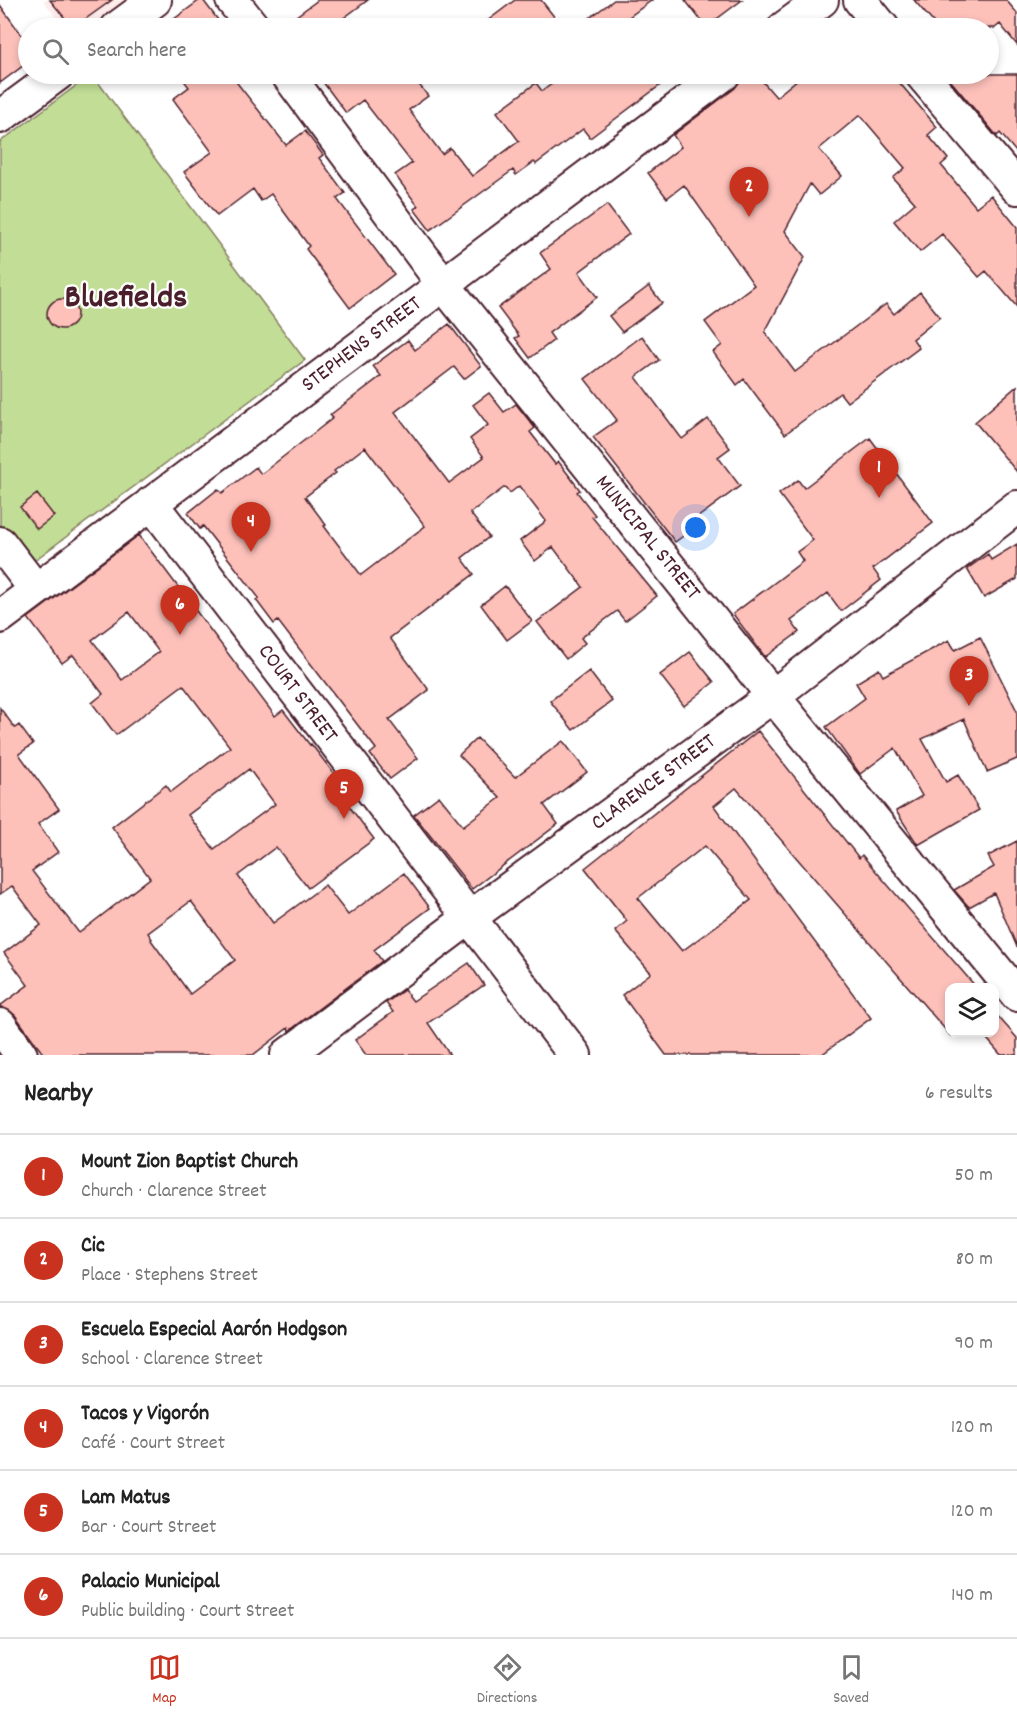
<!DOCTYPE html>
<html lang="en">
<head>
<meta charset="utf-8">
<style>
  body { margin:0; font-family:Dekko,sans-serif; background:#f2f2f2; color:#222 }
  .controls { position:absolute; right:18px; bottom:18px; display:grid; overflow:hidden; border-radius:12px; box-shadow:0 3px 9px #0003 }
  .controls button { width:54px; height:54px; display:grid; place-items:center; padding:0; border:0; border-bottom:2px solid #e0e0e0; background:#fff; color:#222; font:30px sans-serif }
  .you { position:absolute; left:696px; top:528px; width:21px; height:21px; margin:-15px; border:4px solid #fff; border-radius:50%; background:#1a73e8; box-shadow:0 0 0 9px #1a73e833 }
  .badge { display:grid; place-items:center; width:39px; height:39px; border-radius:50%; background:#c8321e; color:#fff; font-size:20px; font-weight:700 }
  .pin { position:absolute; translate:-50% -50px; filter:drop-shadow(0 2px 3px #0008) }
  .pin::after { content:''; position:absolute; top:32px; width:21px; height:18px; background:inherit; clip-path:polygon(0 0,100% 0,50% 100%) }
  .list { margin:0; padding:0; list-style:none }
  h2 { display:flex; justify-content:space-between; align-items:center; height:78px; margin:0; padding:0 24px; font-size:26px }
  h2 small { font-size:20px; font-weight:400; color:#767676 }
  .list li { display:grid; grid-template-columns:39px 1fr auto; gap:18px; align-items:center; box-sizing:border-box; height:84px; padding:0 24px; border-top:2px solid #e0e0e0 }
  .list b { display:block; font-size:22px; white-space:nowrap }
  .list p { margin:0; font-size:20px; white-space:nowrap; color:#767676 }
  .list em { font-size:20px; font-style:normal; color:#767676 }
  .icon { flex:none; width:33px; height:33px; fill:none; stroke:currentColor; stroke-width:2; stroke-linecap:round; stroke-linejoin:round }
  .map { position:relative; flex:none; width:1017px; height:1055px; overflow:hidden }
  .search { position:absolute; background:#fff; box-shadow:0 3px 9px #0003; left:18px; right:18px; top:18px; height:66px; display:flex; align-items:center; gap:15px; box-sizing:border-box; padding:0 21px; border-radius:33px; color:#767676; font-size:22px }
  .sheet { height:582px; background:#fff }
  nav { display:flex; justify-content:space-around; align-items:center; box-sizing:border-box; height:84px; border-top:2px solid #e0e0e0; background:#fff; font-size:16px; color:#767676 }
  nav a { display:grid; justify-items:center; gap:3px }
  nav .on { color:#c8321e }
  .map>svg:first-child { display:block }
  .built { fill:#feecea }
  .green { fill:#c2de96; stroke:#867e60; stroke-width:1.5 }
  .building { fill:#fdc1ba; stroke:#4a1f2b; stroke-width:1.5; fill-rule:evenodd }
  .lines { fill:none; stroke-linecap:round; stroke-linejoin:round }
  .minor-casing { stroke:#4a1f2b; stroke-width:36 }
  .minor { stroke:#fff; stroke-width:32 }
  .labels { text-anchor:middle; dominant-baseline:central; stroke-width:4.5; stroke-linejoin:round; paint-order:stroke }
  .street-label { font-size:22px; fill:#4a1f2b; stroke:#fff }
  .town-label { font-size:34px; font-weight:bold; fill:#4a1f2b; stroke:#fff }
</style>
</head>
<body>
<div class="map">
<svg width="1017" height="1055" viewBox="0 0 1017 1055">
  <rect width="100%" height="100%" fill="#fff"/>
  <filter id="ink" filterUnits="userSpaceOnUse"><feTurbulence type="fractalNoise" baseFrequency=".0167" numOctaves="2"/><feDisplacementMap in="SourceGraphic" scale="12" xChannelSelector="R" yChannelSelector="G"/><feConvolveMatrix kernelMatrix="1 2 1 2 8 2 1 2 1" color-interpolation-filters="sRGB"/></filter>
  <g filter="url(#ink)">
    <path class="built" d="M43,0h88l-39,28h-28z"/>
    <path class="green" d="M92,74l213,286 -281,208 -24,-32v-394z"/>
    <path class="building" d="M50,0h62l-39,28z
      M200,0h3l21,28h-62z
      M318,0h50l-38,28h-50z
      M515,0h26l22,28h-85z
      M614,0h38l-38,28h-38z
      M685,0h57l-36,27z
      M914,0h92l11,13v32l-17,-21 -5,4h-57z
      M0,5l28,39v18l-28,21z
      M179,74h51l56,71 19,-14 18,24 -4,3 26,35 -8,6 57,75 -44,34 -44,-59 3,-3 -38,-52 -10,7 -8,-12 -36,27 -33,-44 28,-20 -39,-53 16,-12z
      M317,74h94l17,22 -19,14 33,44 8,-6 22,28 47,-35 -22,-29 39,-29 6,8 24,-17h109l-85,64 -7,-9 -47,35 -2,-2 -18,13 -3,-5 -83,60 -16,-21 4,-3 -23,-31 17,-12 -49,-63 -17,13z
      M743,74h13l20,23 28,-23h88l45,53 -9,8 20,24 -7,6 35,42 15,-12 26,32v80l-31,-36 -7,6 -37,-43 -22,18 -26,-31 21,-18 -22,-25 12,-10 -45,-53 -41,34 23,27 -23,19 -9,-11 -25,47 20,26 -40,75 30,40 91,-68 8,10 26,-22 20,25 -27,22 6,9 -72,54 -7,-9 -55,41 -41,-55 -7,6 -24,-33 9,-7 -17,-23 49,-37 -70,-100 -17,13 -19,-25 33,-26 -8,-12 62,-47z
      M945,74h72v79l-17,-20 -3,3z
      M607,205l22,29 -50,38 18,25 -48,36 5,7 -24,18 -15,-20 4,-2 -21,-28 53,-39 -11,-16z
      M649,286l13,17 -40,29 -13,-16z
      M47 314a15 15 0 1 1 30 0a15 15 0 1 1-30 0Z
      M449,324l32,42 -17,13 -10,-12 -59,45 54,71 35,-26 -14,-18 18,-14 -15,-20 16,-12 15,19 12,-8 19,24 -5,4 25,32 3,-3 22,29 -3,2 18,23 -3,2 65,79 -32,25 -8,-10 -36,27 4,5 -19,16 -29,-37 46,-35 -30,-40 -18,14 -15,-20 26,-20 -27,-35 -9,7 -5,-6 -35,26 19,24 -27,21 12,16 -84,64 39,52 -40,30 29,38 -28,21 -20,-25 6,-5 -98,-128 -4,3 -18,-24 3,-2 -56,-72 -3,3 -12,-16 30,-24 4,4 34,-26 5,7 72,-56 -3,-3 51,-39 -8,-10 35,-26 7,10zM365,447l60,79 -64,49 -37,-49 2,-1 -21,-28 31,-24 -2,-2z
      M642,336l17,24 -23,17 46,62 26,-20 22,29 -12,9 22,29 -43,32 4,5 -26,19 -82,-105 24,-17 -32,-41z
      M1017,386v86l-42,-50z
      M870,438l63,85 -60,46 8,11 -40,31 -13,-18 -37,28 8,11 -34,25 -32,-43 70,-53 -6,-9 16,-12 -34,-46 19,-14 6,8z
      M37,494l17,22 -17,13 -17,-22z
      M139,535l136,181 8,-6 27,35 1,-1 38,49 -6,5 31,41 -66,49 -32,-41 -36,27 -2,2 35,47 52,-38 23,30 56,-42 26,35 -56,42 8,11 -93,70 -1,-3 -35,27h-209l-29,-40 -15,-9 28,-21 -24,-32 37,-28 -29,-39 -12,8v-186l15,20 4,-3 14,19 -14,10 40,55 -21,15 20,28 -26,19 47,62 71,-55 -38,-51 54,-42 5,7 59,-45 -47,-62 -67,50 -24,-32 11,-9 -30,-39 -11,8 -34,-45zM129,612l30,40 -37,28 -30,-40zM249,769l26,35 -61,45 -26,-34zM191,901l44,59 -45,34 -39,-54 1,-1 -4,-6z
      M1017,544v35l-33,19 -17,-29 21,-15 3,6z
      M505,586l27,35 -25,19 -26,-35z
      M980,637l37,74v48l-30,13 -23,-53 -42,20 24,43 12,-7 21,35 -61,35 -22,-34 26,-15 -27,-48 -35,26 -34,-47 39,-29 -9,-15 23,-14 4,7 66,-36 6,10z
      M690,652l24,30 -30,24 -24,-31z
      M589,671l23,30 -39,29 -23,-29z
      M758,731l101,127 3,-3 114,132h-26v48l-214,-247 -22,18 157,212 -50,37h-155l-44,-60 29,-22 -36,-42 12,-10 -42,-53zM705,846l46,54 -69,51 -44,-53z
      M477,738l38,39 48,-36 24,31 -43,33 14,19 -86,65 -58,-74 25,-19 24,30 37,-28 -41,-43z
      M1017,841v106l-23,-54 -25,14 -15,-17 40,-23 -6,-11z
      M469,963l15,22 -56,38 22,32h-84l-11,-15 38,-28 -7,-9 18,-13 9,11z
      M994,1012l23,26v17h-16l-20,-23h13z"/>
    <g class="lines">
      <g class="minor-casing">
        <path id="minor" d="M232,0l22,28
          M860,0l23,28
          M117,28l38,-28
          M784,28l38,-28
          M287,74l156,210 330,412 244,299
          M921,74l96,114
          M0,117l58,-43
          M151,503l424,552
          M0,543l36,47
          M0,617l724,-543
          M0,1025l21,30
          M287,1055l182,-137 304,-222 244,-189"/>
      </g>
      <use href="#minor" class="minor"/>
    </g>
  </g>
  <g class="labels">
    <g class="street-label">
      <text transform="translate(362 345) rotate(-37)">STEPHENS STREET</text>
      <text transform="translate(647 538) rotate(51)">MUNICIPAL STREET</text>
      <text transform="translate(297 694) rotate(53)">COURT STREET</text>
      <text transform="translate(654 783) rotate(-36)">CLARENCE STREET</text>
    </g>
    <g class="town-label">
      <text x="126" y="299">Bluefields</text>
    </g>
  </g>
</svg>
<div class="controls">
<button><svg class="icon" aria-label="layers" viewBox="0 0 24 24"><path d="M12 4l9 5-9 5-9-5zM3 14l9 5 9-5"/></svg></button>
</div>
<div class="you"></div>
<div class="pin badge" style="left:879px;top:498px">1</div>
<div class="pin badge" style="left:749px;top:217px">2</div>
<div class="pin badge" style="left:969px;top:706px">3</div>
<div class="pin badge" style="left:251px;top:552px">4</div>
<div class="pin badge" style="left:344px;top:819px">5</div>
<div class="pin badge" style="left:180px;top:635px">6</div>
<div class="search"><svg class="icon" aria-label="search" viewBox="0 0 24 24"><circle cx="10" cy="10" r="6"/><path d="M15 15l6 6"/></svg>Search here</div>
</div>
<section class="sheet">
<h2>Nearby<small>6 results</small></h2>
<ul class="list">
<li><span class="badge">1</span><div><b>Mount Zion Baptist Church</b><p>Church · Clarence Street</p></div><em>50 m</em></li>
<li><span class="badge">2</span><div><b>Cic</b><p>Place · Stephens Street</p></div><em>80 m</em></li>
<li><span class="badge">3</span><div><b>Escuela Especial Aarón Hodgson</b><p>School · Clarence Street</p></div><em>90 m</em></li>
<li><span class="badge">4</span><div><b>Tacos y Vigorón</b><p>Café · Court Street</p></div><em>120 m</em></li>
<li><span class="badge">5</span><div><b>Lam Matus</b><p>Bar · Court Street</p></div><em>120 m</em></li>
<li><span class="badge">6</span><div><b>Palacio Municipal</b><p>Public building · Court Street</p></div><em>140 m</em></li>
</ul>
</section>
<nav>
<a class="on"><svg class="icon" aria-label="map" viewBox="0 0 24 24"><path d="M3 6l6-2 6 2 6-2v14l-6 2-6-2-6 2zM9 4v14M15 6v14"/></svg>Map</a>
<a><svg class="icon" aria-label="directions" viewBox="0 0 24 24"><path d="M12 3l9 9-9 9-9-9zM9 14v-3h6M13 9l2 2-2 2"/></svg>Directions</a>
<a><svg class="icon" aria-label="saved" viewBox="0 0 24 24"><path d="M7 4h10v16l-5-4-5 4z"/></svg>Saved</a>
</nav>
</body>
</html>
